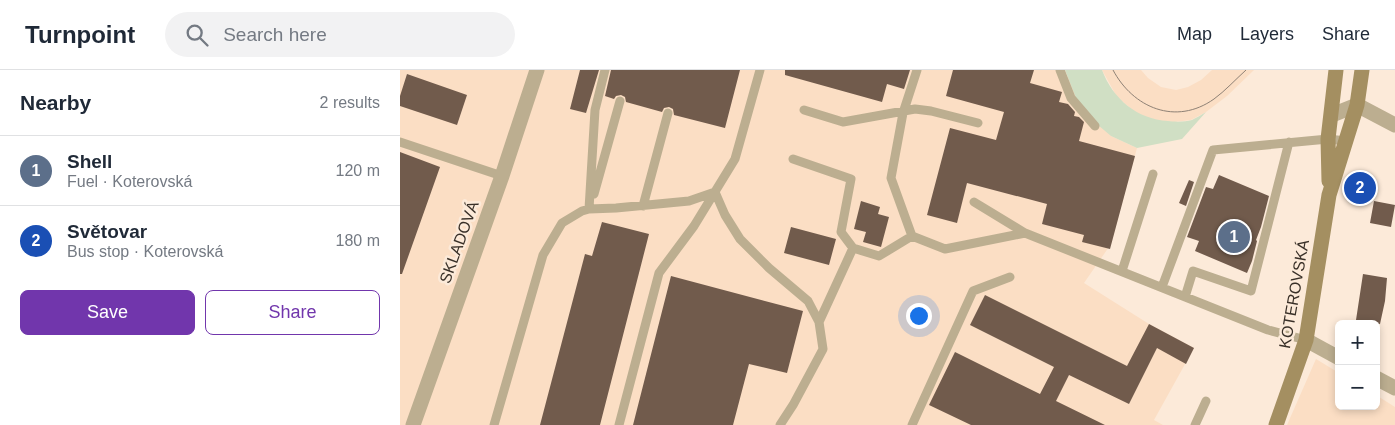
<!DOCTYPE html>
<html lang="en">
<head>
<meta charset="utf-8">
<style>
  body { margin:0; font-family:Helvetica,sans-serif; background:#f2f2f3; color:#1f2937 }
  .controls { position:absolute; right:15px; bottom:15px; display:grid; overflow:hidden; border-radius:8px; box-shadow:0 2px 8px #0003 }
  .controls button { width:45px; height:45px; display:grid; place-items:center; padding:0; border:0; border-bottom:1px solid #e0e1e3; background:#fff; color:#1f2937; font:25px sans-serif }
  .you { position:absolute; left:518px; top:245px; width:18px; height:18px; margin:-12px; border:4px solid #fff; border-radius:50%; background:#1a73e8; box-shadow:0 0 0 8px #1a73e833 }
  .badge { display:grid; place-items:center; width:32px; height:32px; border-radius:50%; background:#7136ac; color:#fff; font-size:16px; font-weight:700 }
  .pin { position:absolute; translate:-50% -50%; border:2px solid #fff; box-shadow:0 1px 5px #0006 }
  .list { margin:0; padding:0; list-style:none }
  h2 { display:flex; justify-content:space-between; align-items:center; height:65px; margin:0; padding:0 20px; font-size:21px }
  h2 small { font-size:16px; font-weight:400; color:#747a83 }
  .list li { display:grid; grid-template-columns:32px 1fr auto; gap:15px; align-items:center; box-sizing:border-box; height:70px; padding:0 20px; border-top:1px solid #e0e1e3 }
  .list b { display:block; font-size:19px; white-space:nowrap }
  .list p { margin:0; font-size:16px; white-space:nowrap; color:#747a83 }
  .list em { font-size:16px; font-style:normal; color:#747a83 }
  .actions { display:flex; gap:10px; padding:15px 20px }
  .actions a { flex:1; padding:11px 0; border:1px solid #7136ac; border-radius:8px; text-align:center; font-size:18px; color:#7136ac }
  .actions .main { background:#7136ac; color:#fff }
  .icon { flex:none; width:28px; height:28px; fill:none; stroke:currentColor; stroke-width:2; stroke-linecap:round; stroke-linejoin:round }
  .map { position:relative; flex:none; width:995px; height:355px; overflow:hidden }
  header { display:flex; align-items:center; gap:30px; box-sizing:border-box; height:70px; padding:0 25px; background:#fff; border-bottom:1px solid #e0e1e3 }
  header strong { font-size:24px }
  nav { display:flex; gap:28px; margin-inline-start:auto; font-size:18px }
  .search { width:350px; height:45px; background:#f2f2f3; display:flex; align-items:center; gap:12px; box-sizing:border-box; padding:0 18px; border-radius:28px; color:#747a83; font-size:19px }
  main { display:flex }
  aside { flex:1; background:#fff }
  .map>svg:first-child { display:block }
  .built { fill:#fbdec4 }
  .green { fill:#d0dfc4 }
  .building { fill:#715b4c }
  .lines { fill:none; stroke-linecap:round; stroke-linejoin:round }
  .lane { stroke:#bcae90; stroke-width:9 }
  .street { stroke:#bcae90; stroke-width:15 }
  .secondary { stroke:#a48f61; stroke-width:15 }
  .tram { stroke:#8e8175; stroke-width:1 }
  .labels { text-anchor:middle; dominant-baseline:central; stroke-width:5; stroke-linejoin:round; paint-order:stroke }
  .street-label { font-size:16px; fill:#393028; stroke:#fcead9 }
</style>
</head>
<body>
<header>
<strong>Turnpoint</strong>
<div class="search"><svg class="icon" aria-label="search" viewBox="0 0 24 24"><circle cx="10" cy="10" r="6"/><path d="M15 15l6 6"/></svg>Search here</div>
<nav><a>Map</a><a>Layers</a><a>Share</a></nav>
</header>
<main>
<aside>
<h2>Nearby<small>2 results</small></h2>
<ul class="list">
<li><span class="badge" style="background:#5c6f8a">1</span><div><b>Shell</b><p>Fuel · Koterovská</p></div><em>120 m</em></li>
<li><span class="badge" style="background:#1a4fb4">2</span><div><b>Světovar</b><p>Bus stop · Koterovská</p></div><em>180 m</em></li>
</ul>
<div class="actions"><a class="main">Save</a><a>Share</a></div>
</aside>
<div class="map">
<svg width="995" height="355" viewBox="0 0 995 355">
  <rect width="100%" height="100%" fill="#fcead9"/>
  <path class="built" d="M0,0h665l2,6 44,60 26,12 -26,96 -27,39 65,41 45,24 -40,72 9,5h-763z
    M702,0h39l7,8 13,9 15,3 12,-3 13,-7 11,-10h42l-27,26 -21,16 -15,8 -17,2 -20,-1 -19,-9 -18,-15z
    M916,289l23,14v33h37v-11l19,12v18h-108z"/>
  <path class="green" d="M665,0h37c11,29 35,49 66,51 7,1 17,1 24,-1 4,-2 9,-5 14,-8l-24,27 -45,9 -26,-12 -13,-11 -22,-27z"/>
  <path class="building" d="M180,0h19l-13,43 -16,-4z
    M211,0h129l-15,58 -51,-13 -1,-6 -4,-2 -5,1 -2,4 -36,-10 -1,-5 -4,-2 -5,1 -2,3 -9,-3z
    M385,0h125l-6,19 -17,-5 -5,18 -97,-27z
    M553,0h81l-4,13 32,9 -3,10 9,2 7,8 -1,4 5,1 5,5 -5,19 56,15 -25,93 -28,-7 2,-7 -42,-11 5,-20 -80,-21 -10,40 -30,-8 23,-87 46,12 8,-28 -58,-16z
    M7,4l60,21 -10,30 -57,-19v-10z
    M0,82l40,15 -38,107h-2z
    M819,105l50,21 -8,31 -5,13 1,1 -5,20 -5,12 -52,-22 4,-10 -12,-4 19,-50 7,2z
    M789,110l5,2 -8,24 -7,-3z
    M461,131l19,6 -2,7 11,3 -8,30 -18,-5 3,-10 -12,-3z
    M974,131l21,4 -4,22 -21,-4z
    M202,152l47,12 -49,191h-60l45,-171 7,2z
    M391,157l45,12 -7,26 -45,-12z
    M963,204l24,4 -2,23 -5,23 -24,-4z
    M271,206l132,35 -16,62 -38,-9 -16,61h-100z
    M585,225l142,71 22,-42 45,24 -8,16 -29,-16 -28,56 -60,-29 -13,26 49,24h-134l-42,-20 26,-53 85,42 14,-27 -84,-42z"/>
  <g class="lines">
    <path class="lane" d="M517,0l-14,43 -12,65 21,58 33,13 80,-16 243,97 38,10
      M660,0l11,28 24,28
      M404,40l39,12 72,-13 16,2 47,12
      M0,72l102,34
      M393,89l58,20 -10,53 12,16 26,8 33,-20
      M194,124l26,-93
      M574,132l51,31
      M243,136l25,-93
      M189,139l6,-99 10,-40
      M722,201l31,-97
      M762,217l51,-137 115,-11 18,2
      M785,227l8,-26 58,20 38,-149
      M419,252l34,-74
      M94,355l49,-170 19,-32 20,-12 7,-2 27,-1 73,-7 26,-9 10,23 15,24 29,29 39,33 11,21 4,27 -30,56 -13,20
      M219,355l40,-152 35,-47 41,-67 25,-89
      M512,355l61,-134 37,-14
      M795,355l11,-24"/>
    <path class="street" d="M932,45l25,-10 38,20
      M906,270l33,18
      M976,308l19,10
      M13,355l89,-249 35,-106"/>
    <path class="secondary" d="M929,111l-1,-42 8,-69
      M876,355l30,-85 23,-145 28,-90 5,-35"/>
    <path class="tram" d="M713,0c20,38 63,56 101,29 11,-8 21,-19 32,-29"/>
  </g>
  <g class="labels">
    <g class="street-label">
      <text transform="translate(59 172) rotate(-70)">SKLADOVÁ</text>
      <text transform="translate(894 224) rotate(-80)">KOTEROVSKÁ</text>
    </g>
  </g>
</svg>
<div class="controls">
<button>+</button>
<button>−</button>
</div>
<div class="you"></div>
<div class="pin badge" style="left:834px;top:167px;background:#5c6f8a">1</div>
<div class="pin badge" style="left:960px;top:118px;background:#1a4fb4">2</div>
</div>
</main>
</body>
</html>
